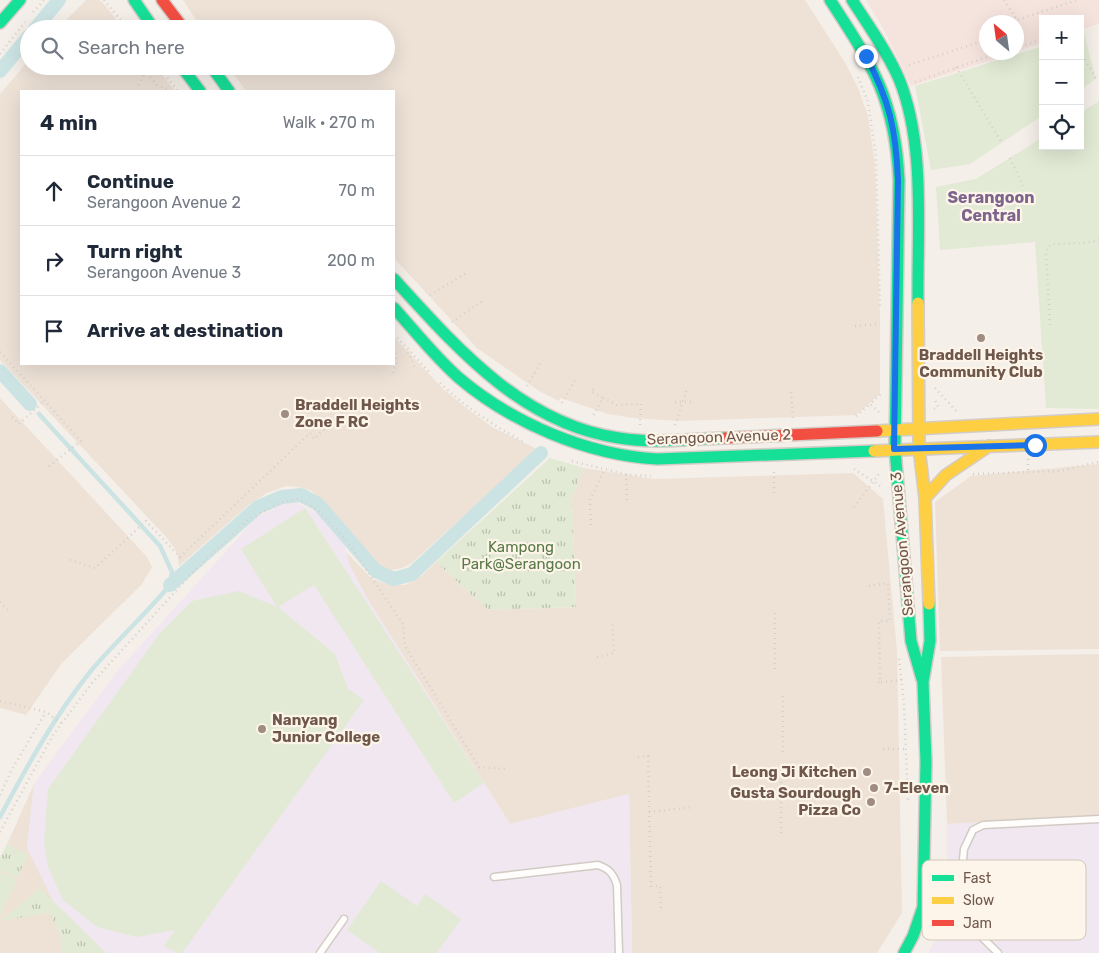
<!DOCTYPE html>
<html lang="en">
<head>
<meta charset="utf-8">
<style>
  body { margin:0; font-family:Rubik,sans-serif; background:#f6f6f7; color:#1f2937 }
  .controls { position:absolute; right:15px; top:15px; display:grid; overflow:hidden; border-radius:0px; box-shadow:0 5px 20px #0002 }
  .controls button { width:45px; height:45px; display:grid; place-items:center; padding:0; border:0; border-bottom:1px solid #e0e1e3; background:#fff; color:#1f2937; font:25px sans-serif }
  .compass { position:absolute; left:979px; top:15px; width:45px; height:45px; border-radius:50%; background:#fff; box-shadow:0 5px 20px #0002; rotate:331deg }
  .stop { position:absolute; width:15px; height:15px; margin:-11px; border:4px solid #1a73e8; border-radius:50%; background:#fff }
  .stop.end { background:#1a73e8; border-color:#fff; box-shadow:0 1px 5px #0008 }
  .list { margin:0; padding:0; list-style:none }
  h2 { display:flex; justify-content:space-between; align-items:center; height:65px; margin:0; padding:0 20px; font-size:21px }
  h2 small { font-size:16px; font-weight:400; color:#747a83 }
  .list li { display:grid; grid-template-columns:32px 1fr auto; gap:15px; align-items:center; box-sizing:border-box; height:70px; padding:0 20px; border-top:1px solid #e0e1e3 }
  .list b { display:block; font-size:19px; white-space:nowrap }
  .list p { margin:0; font-size:16px; white-space:nowrap; color:#747a83 }
  .list em { font-size:16px; font-style:normal; color:#747a83 }
  .icon { flex:none; width:28px; height:28px; fill:none; stroke:currentColor; stroke-width:2; stroke-linecap:round; stroke-linejoin:round }
  .map { position:relative; flex:none; width:1099px; height:953px; overflow:hidden }
  .search { position:absolute; background:#fff; box-shadow:0 5px 20px #0002; left:20px; top:20px; width:375px; height:55px; display:flex; align-items:center; gap:12px; box-sizing:border-box; padding:0 18px; border-radius:28px; color:#747a83; font-size:19px }
  .panel { position:absolute; background:#fff; box-shadow:0 5px 20px #0002; left:20px; top:90px; width:375px; height:275px; border-radius:0px }
  .map>svg:first-child { display:block }
  .residential { fill:#eee2d7 }
  .commercial { fill:#f5e4dd }
  .education { fill:#f1e7f0 }
  .grass { fill:#e2ead5 }
  .park { fill:url(#park-tufts) }
  .lines { fill:none; stroke-linecap:round; stroke-linejoin:round }
  .stream { stroke:#cce3e4; stroke-width:4.5 }
  .canal { stroke:#cce3e4; stroke-width:14 }
  .lane-casing { stroke:#d2cbc4; stroke-width:9 }
  .fast-casing { stroke:#d4ccc6; stroke-width:14 }
  .slow-casing { stroke:#d4ccc6; stroke-width:14 }
  .jam-casing { stroke:#d4ccc6; stroke-width:14 }
  .path { stroke:#d5cfca; stroke-width:2.5; stroke-dasharray:1 4; stroke-linecap:butt }
  .lane { stroke:#fefdfc; stroke-width:6 }
  .fast { stroke:#16e098; stroke-width:11 }
  .slow { stroke:#ffcf43; stroke-width:11 }
  .jam { stroke:#f24e42; stroke-width:11 }
  .route { stroke:#1a73e8; stroke-width:6 }
  .poi-dot { fill:#9f8c83; stroke:#fdf5e9; stroke-width:2 }
  .labels { text-anchor:middle; dominant-baseline:central; stroke-width:4.5; stroke-linejoin:round; paint-order:stroke }
  .poi-label { font-size:15px; font-weight:bold; fill:#70574c; stroke:#fdf5e9; text-anchor:start }
  .street-label { font-size:15px; fill:#70574c; stroke:#fdf5e9 }
  .park-label { font-size:15px; fill:#597a48; stroke:#fdf5e9 }
  .neighbourhood-label { font-size:16px; font-weight:bold; fill:#7d648c; stroke:#fdf5e9 }
  .key { fill:#fdf5e9; stroke:#d3c6ba; stroke-width:1 }
  .key-label { font-size:14px; fill:#70574c }
</style>
</head>
<body>
<div class="map">
<svg width="1099" height="953" viewBox="0 0 1099 953">
  <defs>
    <pattern id="park-tufts" width="24" height="20" patternUnits="userSpaceOnUse" patternTransform="scale(1.25)"><rect width="24" height="20" fill="#e2ead5"/><path d="M3 7l-1-3M5 7V3M7 7l1-3M15 17l-1-3M17 17v-4M19 17l1-3" fill="none" stroke="#bcc0af"/></pattern>
  </defs>
  <rect width="100%" height="100%" fill="#f5efe9"/>
  <path class="residential" d="M86,0h13l4,3 21,26h-67z
    M183,0h622l41,64 12,24 10,28 7,48 5,151v79l-24,21 -177,6 -46,-3 -25,-4 -47,-16 -2,3 -20,-10 -62,-43 -83,-90v-167h-148l-18,-25h158v-37h-184z
    M29,60v6h126l20,25h-154v273h373v-27l49,52 22,18 27,20 45,22 -125,114 -10,5 -10,2 -11,-3 -69,-76 -14,-4 -12,-1 -19,7 -16,10 -72,63 -2,-14 -10,-14 -167,-178v-266z
    M0,398l147,159 5,10 -10,17 -81,80 -35,51 -26,-7z
    M1099,464v185l-159,2 -5,-149 36,-26z
    M584,468l70,11 199,-6 30,26 14,152 5,262 -25,40h-245l-3,-159 -119,30 -142,-224 -19,-36 -3,-12 26,27 20,6h13l16,-9 15,-14 52,48 88,-3 -4,-109z
    M1099,654v164l-152,6 -6,-167z
    M34,784l-7,64 79,105h-106v-93z"/>
  <path class="commercial" d="M866,0h233v24l-19,6v-11h-37v24l-26,8 -1,-29h-30v30l27,1 -102,33 -28,-58z"/>
  <path class="education" d="M287,502h8l25,12 24,27 5,23 19,36 142,224 119,-30 3,159h-526l-52,-50 -27,-55 7,-64 80,-109 143,-158z
    M1099,816v137h-171l8,-14 11,-40v-75z"/>
  <path class="grass" d="M1084,33l12,46 -16,11v-56z
    M1043,46v69l-73,49 -39,6 -16,-84z
    M1099,101v308l-53,-1 -11,-166 -95,8 -4,-63 40,-8 67,-42v9h37v-33z
    M305,508l179,275 -30,20 -140,-218 -36,22 57,47 13,35 16,11 -182,253h-5l-13,-7 11,-16 -38,7 -40,-10 -34,-27 -15,-33 -4,-25 4,-53 112,-156 32,-32 47,-10 38,16 -36,-58z
    M0,872l17,8 -17,36z
    M381,881l36,25 8,-12 36,25 -24,34h-57l-33,-23z"/>
  <path class="park" d="M550,458l34,10 -12,30 4,109 -88,3 -52,-48z
    M7,844l21,11 -11,23 -17,-8v-12z
    M40,888l66,65h-44l-2,-17 -10,-23 -50,8z"/>
  <g class="lines">
    <path class="stream" d="M0,817c27,-51 54,-100 90,-145 25,-30 55,-57 80,-87l2,-13 -12,-26 -121,-132"/>
    <path class="canal" d="M35,29l24,-29
      M0,71l29,-35
      M0,371l30,33
      M170,585l88,-78 24,-10 19,-2 17,9 58,67 18,8 18,-5 129,-121"/>
    <g class="lane-casing">
      <path id="lane" d="M494,877l104,-12c11,4 15,8 19,20l2,68
        M925,907l33,7 40,39
        M958,914l6,-65 9,-19 10,-5 116,-6
        M320,953l24,-34"/>
    </g>
    <g class="fast-casing">
      <path id="fast" d="M134,0l20,29
        M830,0c43,66 65,99 69,180l-4,269 16,192 11,38
        M852,0c16,25 35,51 47,79 27,66 18,153 19,224
        M0,23l20,-23
        M181,66l19,25
        M211,66l18,25
        M394,279c62,68 128,145 225,159 35,6 71,1 106,0
        M394,308c21,23 41,49 65,70 53,45 128,77 198,81l217,-8
        M904,953l9,-17 10,-29 3,-145 -3,-80 7,-41 -1,-37"/>
    </g>
    <g class="slow-casing">
      <path id="slow" d="M918,303l1,145 6,50 4,106
        M877,431l222,-12
        M874,451l225,-9
        M925,498l21,-23 43,-29"/>
    </g>
    <g class="jam-casing">
      <path id="jam" d="M162,0l22,29
        M725,438l152,-7"/>
    </g>
    <path class="path" d="M104,0l24,29
      M1004,0l13,20 60,-20
      M33,12l11,-12
      M1016,48l27,-9
      M1080,51l17,29
      M0,54l25,-32
      M909,65l77,-25
      M140,66l17,19 14,6
      M158,66l20,25
      M956,67l46,76
      M858,77l10,25 8,54 4,150
      M915,82l87,-30
      M138,85l11,-19
      M1010,158l13,28
      M430,295l36,-22
      M452,322l32,-22
      M1050,325l-4,-71 2,-7 4,-3 33,-1 14,-3
      M855,326l25,-2
      M394,334l35,38
      M0,352l81,89 -33,26
      M408,352l8,18
      M393,373l4,-12 -3,-11
      M440,383c26,25 53,42 84,59
      M527,386l14,-24
      M935,388l23,25
      M593,389l-2,2 12,7 -10,18
      M791,392l2,28
      M603,398l14,7 24,-1
      M675,402h19
      M562,403l13,-23
      M934,409l4,-2 -3,-7
      M879,412l-9,-8 11,-10
      M856,416l14,-12
      M12,417l7,7 25,-23
      M640,425l1,-25
      M675,425l12,-36
      M1028,459v14
      M572,461l56,14 23,1
      M854,469l28,18
      M774,472v24
      M626,474l1,28
      M973,474l86,-3 40,-9
      M854,507l27,-36
      M591,525l-1,-25 15,-31
      M70,560l25,8 51,-47 34,36 130,-124 4,6 32,-30
      M869,586l19,-3 2,38h-11l1,61h-4
      M0,602l10,10
      M597,657l17,-4 -2,-32
      M899,659l5,44 4,100
      M775,669v-56
      M881,682l21,-2
      M0,701l46,11 15,11
      M883,749h23
      M783,752v-58
      M638,757l10,-1 3,130h9l1,25
      M0,795l11,-24 35,-59
      M649,812l45,-5
      M0,832l53,-97 39,-52 102,-112 55,-52 33,-17 15,-3 14,7 9,6 26,28 57,84 2,22 74,121 28,2
      M781,833v-54"/>
    <use href="#lane" class="lane"/>
    <use href="#fast" class="fast"/>
    <use href="#slow" class="slow"/>
    <use href="#jam" class="jam"/>
  </g>
  <g class="lines">
    <path class="route" d="M866,56c23,44 30,73 32,124l-4,269 141,-4"/>
  </g>
  <g class="poi-dot">
    <circle cx="981" cy="338" r="5"/>
    <circle cx="285" cy="414" r="5"/>
    <circle cx="262" cy="729" r="5"/>
    <circle cx="867" cy="772" r="5"/>
    <circle cx="874" cy="788" r="5"/>
    <circle cx="871" cy="802" r="5"/>
  </g>
  <g class="labels">
    <g class="poi-label">
      <text x="981" y="355" text-anchor="middle">Braddell Heights<tspan x="981" dy="17">Community Club</tspan></text>
      <text x="295" y="405">Braddell Heights<tspan x="295" dy="17">Zone F RC</tspan></text>
      <text x="272" y="720">Nanyang<tspan x="272" dy="17">Junior College</tspan></text>
      <text x="857" y="772" text-anchor="end">Leong Ji Kitchen</text>
      <text x="884" y="788">7-Eleven</text>
      <text x="861" y="793" text-anchor="end">Gusta Sourdough<tspan x="861" dy="17">Pizza Co</tspan></text>
    </g>
    <g class="street-label">
      <text transform="translate(719 437) rotate(-2)">Serangoon Avenue 2</text>
      <text transform="translate(902 544) rotate(-95)">Serangoon Avenue 3</text>
    </g>
    <g class="park-label">
      <text x="521" y="547">Kampong<tspan x="521" dy="17">Park@Serangoon</tspan></text>
    </g>
    <g class="neighbourhood-label">
      <text x="991" y="197">Serangoon<tspan x="991" dy="18">Central</tspan></text>
    </g>
  </g>
  <rect x="922" y="860" width="164" height="80" rx="8" class="key"/>
  <rect x="932" y="875" width="22" height="6" fill="#16e098"/>
  <rect x="932" y="897" width="22" height="7" fill="#ffcf43"/>
  <rect x="932" y="920" width="22" height="6" fill="#f24e42"/>
  <g class="key-label">
    <text x="963" y="883">Fast</text>
    <text x="963" y="905">Slow</text>
    <text x="963" y="928">Jam</text>
  </g>
</svg>
<div class="controls">
<button>+</button>
<button>−</button>
<button><svg class="icon" aria-label="locate" viewBox="0 0 24 24"><circle cx="12" cy="12" r="6"/><path d="M12 2v4M12 18v4M2 12h4M18 12h4"/></svg></button>
</div>
<svg class="compass" viewBox="-18 -18 36 36"><path d="M0-13l5 13h-10z" fill="#e53935"/><path d="M0 13l5-13h-10z" fill="#747a83"/></svg>
<div class="stop" style="left:1035px;top:445px"></div>
<div class="stop end" style="left:866px;top:56px"></div>
<div class="search"><svg class="icon" aria-label="search" viewBox="0 0 24 24"><circle cx="10" cy="10" r="6"/><path d="M15 15l6 6"/></svg>Search here</div>
<section class="panel">
<h2>4 min<small>Walk · 270 m</small></h2>
<ul class="list">
<li><svg class="icon" aria-label="ahead" viewBox="0 0 24 24"><path d="M12 20V5M6 11l6-6 6 6"/></svg><div><b>Continue</b><p>Serangoon Avenue 2</p></div><em>70 m</em></li>
<li><svg class="icon" aria-label="right" viewBox="0 0 24 24"><path d="M7 20v-9h11M14 6l5 5-5 5"/></svg><div><b>Turn right</b><p>Serangoon Avenue 3</p></div><em>200 m</em></li>
<li><svg class="icon" aria-label="arrive" viewBox="0 0 24 24"><path d="M6 21V4h12l-3 4 3 4H6"/></svg><div><b>Arrive at destination</b></div></li>
</ul>
</section>
</div>
</body>
</html>
